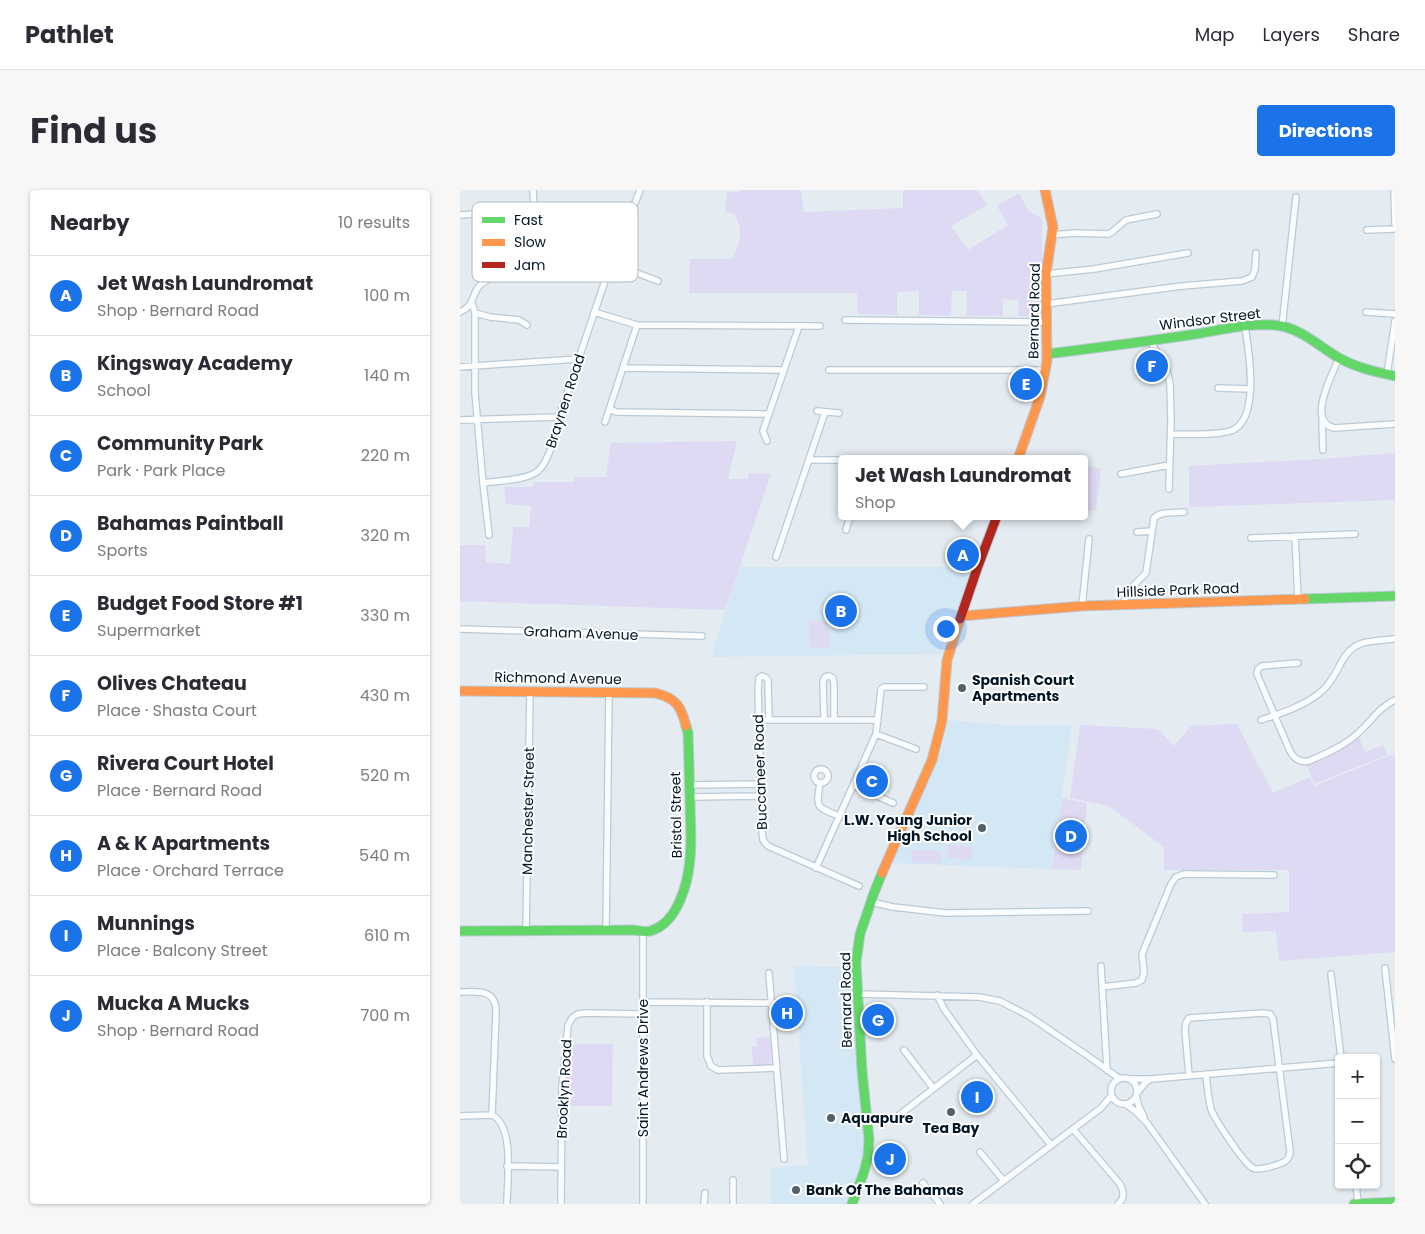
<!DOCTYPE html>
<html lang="en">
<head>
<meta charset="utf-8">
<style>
  body { margin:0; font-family:Poppins,sans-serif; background:#f7f7f7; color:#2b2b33 }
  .controls { position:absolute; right:15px; bottom:15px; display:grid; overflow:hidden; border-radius:5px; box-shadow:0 1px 4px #0004 }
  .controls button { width:45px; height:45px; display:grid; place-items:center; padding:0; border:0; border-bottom:1px solid #e1e1e2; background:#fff; color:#2b2b33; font:25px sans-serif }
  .you { position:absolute; left:485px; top:438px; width:18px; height:18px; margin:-12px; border:4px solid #fff; border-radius:50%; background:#1a73e8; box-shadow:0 0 0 8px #1a73e833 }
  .badge { display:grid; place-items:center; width:32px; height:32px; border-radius:50%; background:#1a73e8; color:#fff; font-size:16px; font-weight:700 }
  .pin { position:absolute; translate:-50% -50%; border:2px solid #fff; box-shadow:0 1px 5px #0006 }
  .popup { position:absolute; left:378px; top:265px; width:250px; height:65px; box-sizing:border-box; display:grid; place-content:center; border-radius:5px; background:#fff; filter:drop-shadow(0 1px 4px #0005); font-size:16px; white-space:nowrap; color:#7c7c81 }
  .popup b { font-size:19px; color:#2b2b33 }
  .popup::after { content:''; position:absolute; left:50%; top:100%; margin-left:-10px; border:10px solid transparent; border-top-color:#fff }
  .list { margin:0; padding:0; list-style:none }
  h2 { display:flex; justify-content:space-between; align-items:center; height:65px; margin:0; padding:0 20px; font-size:21px }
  h2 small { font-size:16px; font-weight:400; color:#7c7c81 }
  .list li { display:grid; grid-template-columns:32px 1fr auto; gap:15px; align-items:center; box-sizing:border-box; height:80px; padding:0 20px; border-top:1px solid #e1e1e2 }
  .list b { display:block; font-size:19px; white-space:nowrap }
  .list p { margin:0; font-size:16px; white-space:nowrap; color:#7c7c81 }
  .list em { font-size:16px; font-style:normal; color:#7c7c81 }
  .icon { flex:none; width:28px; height:28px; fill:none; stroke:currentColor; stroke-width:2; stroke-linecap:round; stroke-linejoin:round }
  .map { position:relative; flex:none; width:935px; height:1014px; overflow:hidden; border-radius:5px }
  header { display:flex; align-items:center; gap:30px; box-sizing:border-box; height:70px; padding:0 25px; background:#fff; border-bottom:1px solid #e1e1e2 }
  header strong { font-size:24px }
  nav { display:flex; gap:28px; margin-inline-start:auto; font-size:18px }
  .intro { display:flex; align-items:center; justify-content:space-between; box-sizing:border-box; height:120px; padding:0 30px }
  h1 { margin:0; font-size:35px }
  .button { padding:12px 22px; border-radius:5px; background:#1a73e8; color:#fff; font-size:18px; font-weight:700 }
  main { display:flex; gap:30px; padding:0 30px }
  aside { flex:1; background:#fff; border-radius:5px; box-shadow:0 1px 4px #0004 }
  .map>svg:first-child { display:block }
  .built { fill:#d4e7f5 }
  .green { fill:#dfdaf4 }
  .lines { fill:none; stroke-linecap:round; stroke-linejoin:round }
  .street-casing { stroke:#bacad6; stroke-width:8 }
  .fast-casing { stroke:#bacad6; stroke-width:11 }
  .slow-casing { stroke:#bacad6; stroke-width:11 }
  .jam-casing { stroke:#bacad6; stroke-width:11 }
  .street { stroke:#fbfcfd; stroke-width:5.5 }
  .fast { stroke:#63d668; stroke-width:9 }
  .slow { stroke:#ff974d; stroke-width:9 }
  .jam { stroke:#b3261e; stroke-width:9 }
  .poi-dot { fill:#50606d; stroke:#fff; stroke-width:2 }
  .labels { text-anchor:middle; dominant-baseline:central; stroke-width:4; stroke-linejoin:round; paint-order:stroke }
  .street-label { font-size:14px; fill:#001526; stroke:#fff }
  .poi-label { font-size:14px; font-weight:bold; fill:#001526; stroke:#fff; text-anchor:start }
  .key { fill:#fff; stroke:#b2b9be; stroke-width:1 }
  .key-label { font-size:14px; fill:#001526 }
</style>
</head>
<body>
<header>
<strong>Pathlet</strong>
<nav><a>Map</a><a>Layers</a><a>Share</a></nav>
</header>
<div class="intro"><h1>Find us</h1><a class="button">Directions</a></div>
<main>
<aside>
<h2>Nearby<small>10 results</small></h2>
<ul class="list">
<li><span class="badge">A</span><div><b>Jet Wash Laundromat</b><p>Shop · Bernard Road</p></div><em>100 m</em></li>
<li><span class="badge">B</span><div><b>Kingsway Academy</b><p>School</p></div><em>140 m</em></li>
<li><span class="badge">C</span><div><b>Community Park</b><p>Park · Park Place</p></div><em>220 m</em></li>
<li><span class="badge">D</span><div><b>Bahamas Paintball</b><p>Sports</p></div><em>320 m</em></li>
<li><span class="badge">E</span><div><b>Budget Food Store #1</b><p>Supermarket</p></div><em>330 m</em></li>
<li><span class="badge">F</span><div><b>Olives Chateau</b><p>Place · Shasta Court</p></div><em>430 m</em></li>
<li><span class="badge">G</span><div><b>Rivera Court Hotel</b><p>Place · Bernard Road</p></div><em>520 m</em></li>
<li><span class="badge">H</span><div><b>A &amp; K Apartments</b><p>Place · Orchard Terrace</p></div><em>540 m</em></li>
<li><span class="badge">I</span><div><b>Munnings</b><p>Place · Balcony Street</p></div><em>610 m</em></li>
<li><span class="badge">J</span><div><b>Mucka A Mucks</b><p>Shop · Bernard Road</p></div><em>700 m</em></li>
</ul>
</aside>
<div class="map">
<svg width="935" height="1014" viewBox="0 0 935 1014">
  <rect width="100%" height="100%" fill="#e4ebf1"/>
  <path class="built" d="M280,377h233l-32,87 -230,3z
    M488,530l68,6 56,-1 -20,144 -160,-6 29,-70 22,-45z
    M334,776l58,1 7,117 6,56 -4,27 -14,37h-76v-36l37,-3z"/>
  <path class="green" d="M280,0h61l3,22 99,-4v-18h74l10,15 -36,21 17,24 40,-25 -11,-19 22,-13 9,17 14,9v98l-24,-1 1,-16 -16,-1v17h-37l1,-25h-15l-1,25 -32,-1v-24l-22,1v23l-39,-1 -1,-21h-168l1,-34h42c10,-19 11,-25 3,-45l-10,-3 2,-19h12z
    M277,251l-9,38h20l1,-6 22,1 -46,136 -265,-9v-56h25l1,17 24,2 3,-37h16l2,-21 -25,-2 -2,-17h29l2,-5h39l1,-5h31l5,-34z
    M935,263v47l-206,7v-41l131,-7z
    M624,275l17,4 -5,41 -12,1z
    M349,431h20v27l-20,-1z
    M777,534l36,69 37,-16 4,9 74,-30 7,-1v197l-116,9 -3,-30 -33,1 -1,-18 47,-2v-42h-125v-23l-55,-41 -39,-8 10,-73 78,4 16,17 17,-20z
    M899,547l6,15 18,-7 4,10 -73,29 -7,-19 33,-15z
    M405,579l21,9 -6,15 -21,-10z
    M602,608l25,5 -6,67 -29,-1z
    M488,655l24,2 -1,13 -24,-2z
    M452,660l29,1v12h-30z
    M310,847l2,24 -5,5 -14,1 -1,-20 5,-1v-8z
    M109,854h44l-1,62h-46z"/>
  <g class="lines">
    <g class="street-casing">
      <path id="street" d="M73,0l1,20
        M934,0l1,34
        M0,25l74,-5h42
        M907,40l28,-1
        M592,45l23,-2 33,1 4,-2 14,-12 31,-6
        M151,73l47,18
        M586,84l48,-5 94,-16
        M12,113l3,10v80l8,90 6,52
        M586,114l136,-18 60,-5 10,-4 3,-8 1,-16
        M0,122c13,-6 11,-12 17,-23 5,-8 13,-11 21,-13l109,-1 33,-85
        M134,122l43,13 183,1
        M906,122l29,2
        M15,123l15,4 29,3 8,5
        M385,130l202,2
        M822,137l14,-130
        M690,151l16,26 4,17 1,35 -2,70
        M879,168c-6,15 -33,64 -5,70l61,-4
        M0,177l118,-8
        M163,178l161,2
        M369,180h217
        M927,184l8,-53
        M758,198l32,1
        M150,219l6,3 153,2
        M357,221l22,2
        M0,230l99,-3
        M862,230l1,30
        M145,232l32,-97
        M711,244c15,0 48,2 62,-4 27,-13 16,-79 12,-103
        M307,251l-4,-10 36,-105
        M349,270h33
        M661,284l48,-9
        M23,293c14,-2 45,-3 55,-12 13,-11 19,-46 24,-63 15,-44 30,-89 45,-133
        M386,340l4,-14
        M677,342l15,-1
        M835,346l3,63
        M791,348l104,-4
        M316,367l49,-145
        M663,415l3,-9 8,-11 12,-12 8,-55c7,-7 20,-5 30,-6
        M622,416l7,-67
        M0,439l242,7
        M838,473l-36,3 -4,3 -1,5 32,75c4,9 10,14 20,12 16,-7 35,-15 48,-27 13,-11 22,-27 38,-34
        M298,530h120
        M309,530l-1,-40 -3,-3 -3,-1 -3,2 -1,12 4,141 1,9 5,6 91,40
        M364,530l-1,-39 2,-4 4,-1 4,2 1,6v36
        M801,530c21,-7 46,-15 62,-30 9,-8 13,-18 19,-29 12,-22 30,-20 53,-22
        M416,544l40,15
        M354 586a7 7 0 1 1 14 0a7 7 0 1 1-14 0Z
        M360,593c-4,25 -4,24 19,33
        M230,595l70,-1
        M393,595l40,18
        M230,607l71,-1
        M356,678l60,-134 5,-45 3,-2h40
        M411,712l22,5 53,6 142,-2
        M66,741l4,-240
        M146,741l3,-239
        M641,776l6,104
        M925,778l10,91
        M309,783l15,186
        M871,784l10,84
        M642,797l34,-4 6,-3 2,-8 -2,-18 29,-70 5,-7 8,-3 90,1
        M0,802c17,0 36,-4 36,20l-4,103
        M397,804l122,3 21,4 29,15 59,40 32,23
        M477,805l7,14 33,46 74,90
        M183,812l128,1
        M247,812v54l4,10 7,4 59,-2
        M444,860l29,38
        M729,886l-4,-47 1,-6 3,-5 74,-5 7,1 3,5 17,132c0,8 -4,11 -11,13 -5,2 -21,7 -26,4 -9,-4 -39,-50 -42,-59 -3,-11 -4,-24 -5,-35
        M651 901a13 13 0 1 1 26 0a13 13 0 1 1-26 0Z
        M669,889h22l188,-16
        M677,903l9,-11 5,-3
        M676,906l3,11 5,10
        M665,914l9,6 13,13 58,81
        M32,925c23,11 15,66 15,89
        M0,926l32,-1
        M438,926l79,-61
        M613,939l47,55c4,8 5,14 -2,20
        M520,962l24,29
        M47,976l54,1
        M463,993l17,21
        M896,995l2,18
        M101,1014l1,-116 6,-63 5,-8 5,-3 7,-1 58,1
        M183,1014v-272
        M244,1014l1,-11
        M273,1014v-24
        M513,1014l128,-96 10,-12"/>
    </g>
    <g class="fast-casing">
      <path id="fast" d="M587,164c48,-6 96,-12 143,-19 28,-4 63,-14 91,-9 22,4 40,22 60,33 17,9 35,13 54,17
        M845,409l90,-3
        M0,741l174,-1c6,1 13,3 19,0 25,-9 35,-47 37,-71 2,-20 0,-41 0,-61 -1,-22 -1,-43 -2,-65l-2,-7
        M392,1014l12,-32 4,-16 1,-17 -7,-68 -6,-109 4,-28 14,-41 8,-20
        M894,1014l41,-2"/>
    </g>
    <g class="slow-casing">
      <path id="slow" d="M558,269l22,-62 7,-36 -1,-87 7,-47 -8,-37
        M502,426l120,-10 223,-7
        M0,501l195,2c21,5 26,13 31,33
        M422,683l50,-113 10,-39 5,-61 13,-41"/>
    </g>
    <g class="jam-casing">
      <path id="jam" d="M500,429l17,-50 20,-53"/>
    </g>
    <use href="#street" class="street"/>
    <use href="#fast" class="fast"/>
    <use href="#slow" class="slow"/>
    <use href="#jam" class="jam"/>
  </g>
  <g class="poi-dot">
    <circle cx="502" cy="498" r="5"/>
    <circle cx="522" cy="638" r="5"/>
    <circle cx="491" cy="922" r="5"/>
    <circle cx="371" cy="928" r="5"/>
    <circle cx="336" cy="1000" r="5"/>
  </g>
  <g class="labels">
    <g class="street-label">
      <text transform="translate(574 121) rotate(-89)">Bernard Road</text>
      <text transform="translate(750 129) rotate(-7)">Windsor Street</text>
      <text transform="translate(105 211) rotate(-72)">Braynen Road</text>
      <text transform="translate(718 400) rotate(-2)">Hillside Park Road</text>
      <text transform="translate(121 443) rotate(2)">Graham Avenue</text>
      <text transform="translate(98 488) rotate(1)">Richmond Avenue</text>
      <text transform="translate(300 582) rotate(-92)">Buccaneer Road</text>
      <text transform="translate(68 621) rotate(-89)">Manchester Street</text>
      <text transform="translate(216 625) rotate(-91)">Bristol Street</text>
      <text transform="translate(386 810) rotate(-91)">Bernard Road</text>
      <text transform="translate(183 878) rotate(-90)">Saint Andrews Drive</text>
      <text transform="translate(104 899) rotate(-87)">Brooklyn Road</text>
    </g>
    <g class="poi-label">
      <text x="512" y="490">Spanish Court<tspan x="512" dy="16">Apartments</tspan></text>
      <text x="512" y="630" text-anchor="end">L.W. Young Junior<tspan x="512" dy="16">High School</tspan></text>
      <text x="381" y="928">Aquapure</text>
      <text x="491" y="938" text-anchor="middle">Tea Bay</text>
      <text x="346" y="1000">Bank Of The Bahamas</text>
    </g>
  </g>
  <rect x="12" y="12" width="166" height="80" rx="8" class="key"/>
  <rect x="22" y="27" width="23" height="6" fill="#63d668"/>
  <rect x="22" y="49" width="23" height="7" fill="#ff974d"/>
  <rect x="22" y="72" width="23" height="6" fill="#b3261e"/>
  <g class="key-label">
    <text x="54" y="35">Fast</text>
    <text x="54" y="57">Slow</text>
    <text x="54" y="80">Jam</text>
  </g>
</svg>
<div class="controls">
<button>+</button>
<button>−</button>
<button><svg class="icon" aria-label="locate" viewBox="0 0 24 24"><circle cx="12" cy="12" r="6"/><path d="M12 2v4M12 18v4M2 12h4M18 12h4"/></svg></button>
</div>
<div class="you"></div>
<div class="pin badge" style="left:503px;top:365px">A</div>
<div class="popup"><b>Jet Wash Laundromat</b>Shop</div>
<div class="pin badge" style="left:381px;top:421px">B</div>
<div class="pin badge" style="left:412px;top:591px">C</div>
<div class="pin badge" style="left:611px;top:646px">D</div>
<div class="pin badge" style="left:566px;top:194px">E</div>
<div class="pin badge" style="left:692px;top:176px">F</div>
<div class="pin badge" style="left:418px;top:830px">G</div>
<div class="pin badge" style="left:327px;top:823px">H</div>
<div class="pin badge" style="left:517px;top:907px">I</div>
<div class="pin badge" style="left:430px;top:969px">J</div>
</div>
</main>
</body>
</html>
